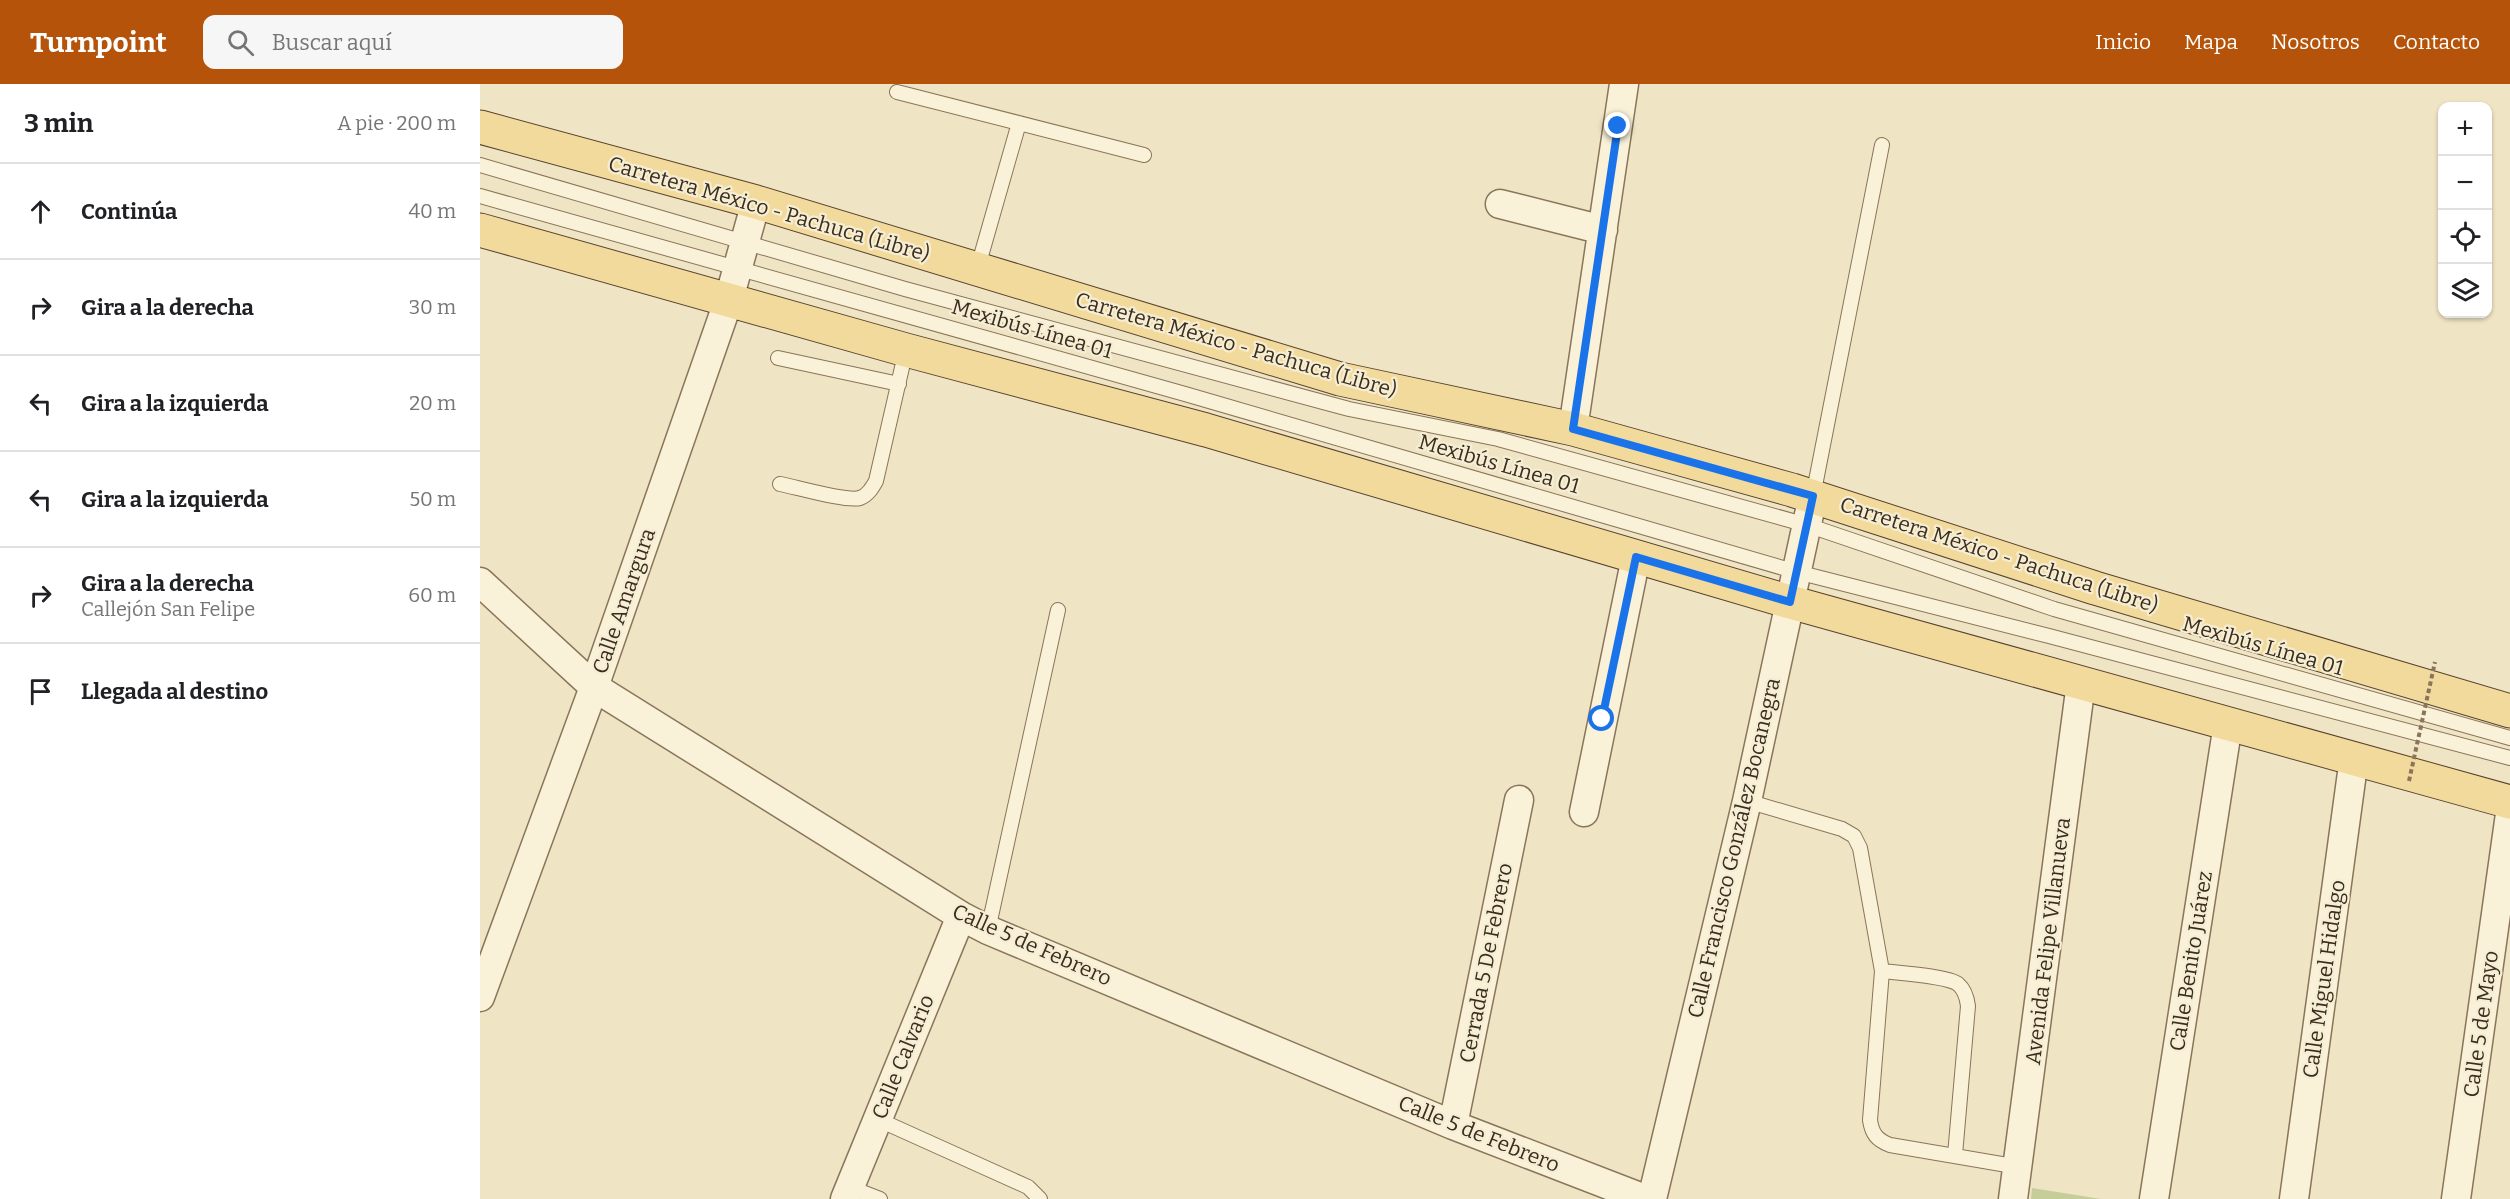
<!DOCTYPE html>
<html lang="es">
<head>
<meta charset="utf-8">
<style>
  body { margin:0; font-family:Bitter,serif; background:#f6f6f6; color:#202124 }
  .controls { position:absolute; right:18px; top:18px; display:grid; overflow:hidden; border-radius:12px; box-shadow:0 2px 4px #0004 }
  .controls button { width:54px; height:54px; display:grid; place-items:center; padding:0; border:0; border-bottom:2px solid #e0e0e0; background:#fff; color:#202124; font:30px sans-serif }
  .stop { position:absolute; width:18px; height:18px; margin:-14px; border:4px solid #1a73e8; border-radius:50%; background:#fff }
  .stop.end { background:#1a73e8; border-color:#fff; box-shadow:0 2px 6px #0008 }
  .list { margin:0; padding:0; list-style:none }
  h2 { display:flex; justify-content:space-between; align-items:center; height:78px; margin:0; padding:0 24px; font-size:26px }
  h2 small { font-size:20px; font-weight:400; color:#757577 }
  .list li { display:grid; grid-template-columns:39px 1fr auto; gap:18px; align-items:center; box-sizing:border-box; height:96px; padding:0 24px; border-top:2px solid #e0e0e0 }
  .list b { display:block; font-size:22px; white-space:nowrap }
  .list p { margin:0; font-size:20px; white-space:nowrap; color:#757577 }
  .list em { font-size:20px; font-style:normal; color:#757577 }
  .icon { flex:none; width:33px; height:33px; fill:none; stroke:currentColor; stroke-width:2; stroke-linecap:round; stroke-linejoin:round }
  .map { position:relative; flex:none; width:2030px; height:1115px; overflow:hidden }
  header { display:flex; align-items:center; gap:36px; box-sizing:border-box; height:84px; padding:0 30px; background:#b45309; color:#fff }
  header strong { font-size:28px }
  nav { display:flex; gap:33px; margin-inline-start:auto; font-size:21px }
  .search { width:420px; height:54px; background:#f6f6f6; display:flex; align-items:center; gap:15px; box-sizing:border-box; padding:0 21px; border-radius:12px; color:#757577; font-size:22px }
  main { display:flex }
  aside { flex:1; background:#fff }
  .map>svg:first-child { display:block }
  .green { fill:#c5cd98 }
  .lines { fill:none; stroke-linecap:round; stroke-linejoin:round }
  .lane-casing { stroke:#8a755a; stroke-width:16 }
  .street-casing { stroke:#8a755a; stroke-width:31 }
  .primary-casing { stroke:#58432f; stroke-width:35 }
  .lane { stroke:#f9f1d8; stroke-width:14 }
  .street { stroke:#f9f1d8; stroke-width:28 }
  .primary { stroke:#f2da9c; stroke-width:33 }
  .path-bridge { stroke:#8a755a; stroke-width:4; stroke-dasharray:4.5 3; stroke-linecap:butt }
  .route { stroke:#1a73e8; stroke-width:8 }
  .labels { text-anchor:middle; dominant-baseline:central; stroke-width:4.5; stroke-linejoin:round; paint-order:stroke }
  .street-label { font-size:21px; fill:#3a2d1e; stroke:#f6eed4 }
</style>
</head>
<body>
<header>
<strong>Turnpoint</strong>
<div class="search"><svg class="icon" aria-label="search" viewBox="0 0 24 24"><circle cx="10" cy="10" r="6"/><path d="M15 15l6 6"/></svg>Buscar aquí</div>
<nav><a>Inicio</a><a>Mapa</a><a>Nosotros</a><a>Contacto</a></nav>
</header>
<main>
<aside>
<h2>3 min<small>A pie · 200 m</small></h2>
<ul class="list">
<li><svg class="icon" aria-label="ahead" viewBox="0 0 24 24"><path d="M12 20V5M6 11l6-6 6 6"/></svg><div><b>Continúa</b></div><em>40 m</em></li>
<li><svg class="icon" aria-label="right" viewBox="0 0 24 24"><path d="M7 20v-9h11M14 6l5 5-5 5"/></svg><div><b>Gira a la derecha</b></div><em>30 m</em></li>
<li><svg class="icon" aria-label="left" viewBox="0 0 24 24"><path d="M17 20v-9H6M10 6l-5 5 5 5"/></svg><div><b>Gira a la izquierda</b></div><em>20 m</em></li>
<li><svg class="icon" aria-label="left" viewBox="0 0 24 24"><path d="M17 20v-9H6M10 6l-5 5 5 5"/></svg><div><b>Gira a la izquierda</b></div><em>50 m</em></li>
<li><svg class="icon" aria-label="right" viewBox="0 0 24 24"><path d="M7 20v-9h11M14 6l5 5-5 5"/></svg><div><b>Gira a la derecha</b><p>Callejón San Felipe</p></div><em>60 m</em></li>
<li><svg class="icon" aria-label="arrive" viewBox="0 0 24 24"><path d="M6 21V4h12l-3 4 3 4H6"/></svg><div><b>Llegada al destino</b></div></li>
</ul>
</aside>
<div class="map">
<svg width="2030" height="1115" viewBox="0 0 2030 1115">
  <rect width="100%" height="100%" fill="#efe4c4"/>
  <path class="green" d="M1552,1104l69,11h-70z"/>
  <g class="lines">
    <g class="lane-casing">
      <path id="lane" d="M417,8l247,63
        M0,81l425,124 444,120 149,30 309,86 247,84 456,129
        M0,112l705,198 612,178 252,64 461,122
        M497,186l42,-147
        M298,274l121,26
        M300,400c16,3 67,18 80,14 8,-3 12,-10 16,-17l30,-131
        M1333,412l69,-351
        M1267,717l95,28 12,7 6,12 22,123 -12,149c2,14 7,20 20,25l129,22
        M508,846l70,-320
        M1402,887c17,2 65,5 76,13 7,6 9,14 10,22l-13,149
        M397,1035l151,68 12,12
        M369,1103l31,12"/>
    </g>
    <g class="street-casing">
      <path id="street" d="M1020,120l103,26
        M1093,345l51,-345
        M0,498l114,105 367,229 27,14 465,195 192,74
        M1104,728l52,-255
        M0,913l114,-310 135,-388 27,-97
        M973,1041l66,-325
        M365,1115l116,-283
        M1172,1115l95,-398 66,-305
        M1533,1115l68,-516
        M1674,1115l74,-475
        M1814,1115l60,-441
        M1976,1115l54,-385"/>
    </g>
    <g class="primary-casing">
      <path id="primary" d="M0,43l276,75 584,177 233,50 219,61 303,98 415,123
        M0,146l426,120 300,80 584,172 720,200"/>
    </g>
    <use href="#lane" class="lane"/>
    <use href="#street" class="street"/>
    <use href="#primary" class="primary"/>
    <path class="path-bridge" d="M1929,697l26,-119"/>
  </g>
  <g class="lines">
    <path class="route" d="M1122,635l34,-162 154,45 23,-106 -240,-67 45,-303"/>
  </g>
  <g class="labels">
    <g class="street-label">
      <text transform="translate(289 125) rotate(16)">Carretera México - Pachuca (Libre)</text>
      <text transform="translate(552 245) rotate(16)">Mexibús Línea 01</text>
      <text transform="translate(756 261) rotate(16)">Carretera México - Pachuca (Libre)</text>
      <text transform="translate(1019 380) rotate(16)">Mexibús Línea 01</text>
      <text transform="translate(1519 471) rotate(18)">Carretera México - Pachuca (Libre)</text>
      <text transform="translate(144 517) rotate(-71)">Calle Amargura</text>
      <text transform="translate(1783 562) rotate(16)">Mexibús Línea 01</text>
      <text transform="translate(1254 764) rotate(-77)">Calle Francisco González Bocanegra</text>
      <text transform="translate(1568 857) rotate(-83)">Avenida Felipe Villanueva</text>
      <text transform="translate(552 861) rotate(24)">Calle 5 de Febrero</text>
      <text transform="translate(1711 877) rotate(-81)">Calle Benito Juárez</text>
      <text transform="translate(1006 879) rotate(-79)">Cerrada 5 De Febrero</text>
      <text transform="translate(1844 895) rotate(-82)">Calle Miguel Hidalgo</text>
      <text transform="translate(2001 940) rotate(-82)">Calle 5 de Mayo</text>
      <text transform="translate(423 973) rotate(-68)">Calle Calvario</text>
      <text transform="translate(999 1050) rotate(22)">Calle 5 de Febrero</text>
    </g>
  </g>
</svg>
<div class="controls">
<button>+</button>
<button>−</button>
<button><svg class="icon" aria-label="locate" viewBox="0 0 24 24"><circle cx="12" cy="12" r="6"/><path d="M12 2v4M12 18v4M2 12h4M18 12h4"/></svg></button>
<button><svg class="icon" aria-label="layers" viewBox="0 0 24 24"><path d="M12 4l9 5-9 5-9-5zM3 14l9 5 9-5"/></svg></button>
</div>
<div class="stop" style="left:1122px;top:635px"></div>
<div class="stop end" style="left:1138px;top:42px"></div>
</div>
</main>
</body>
</html>
